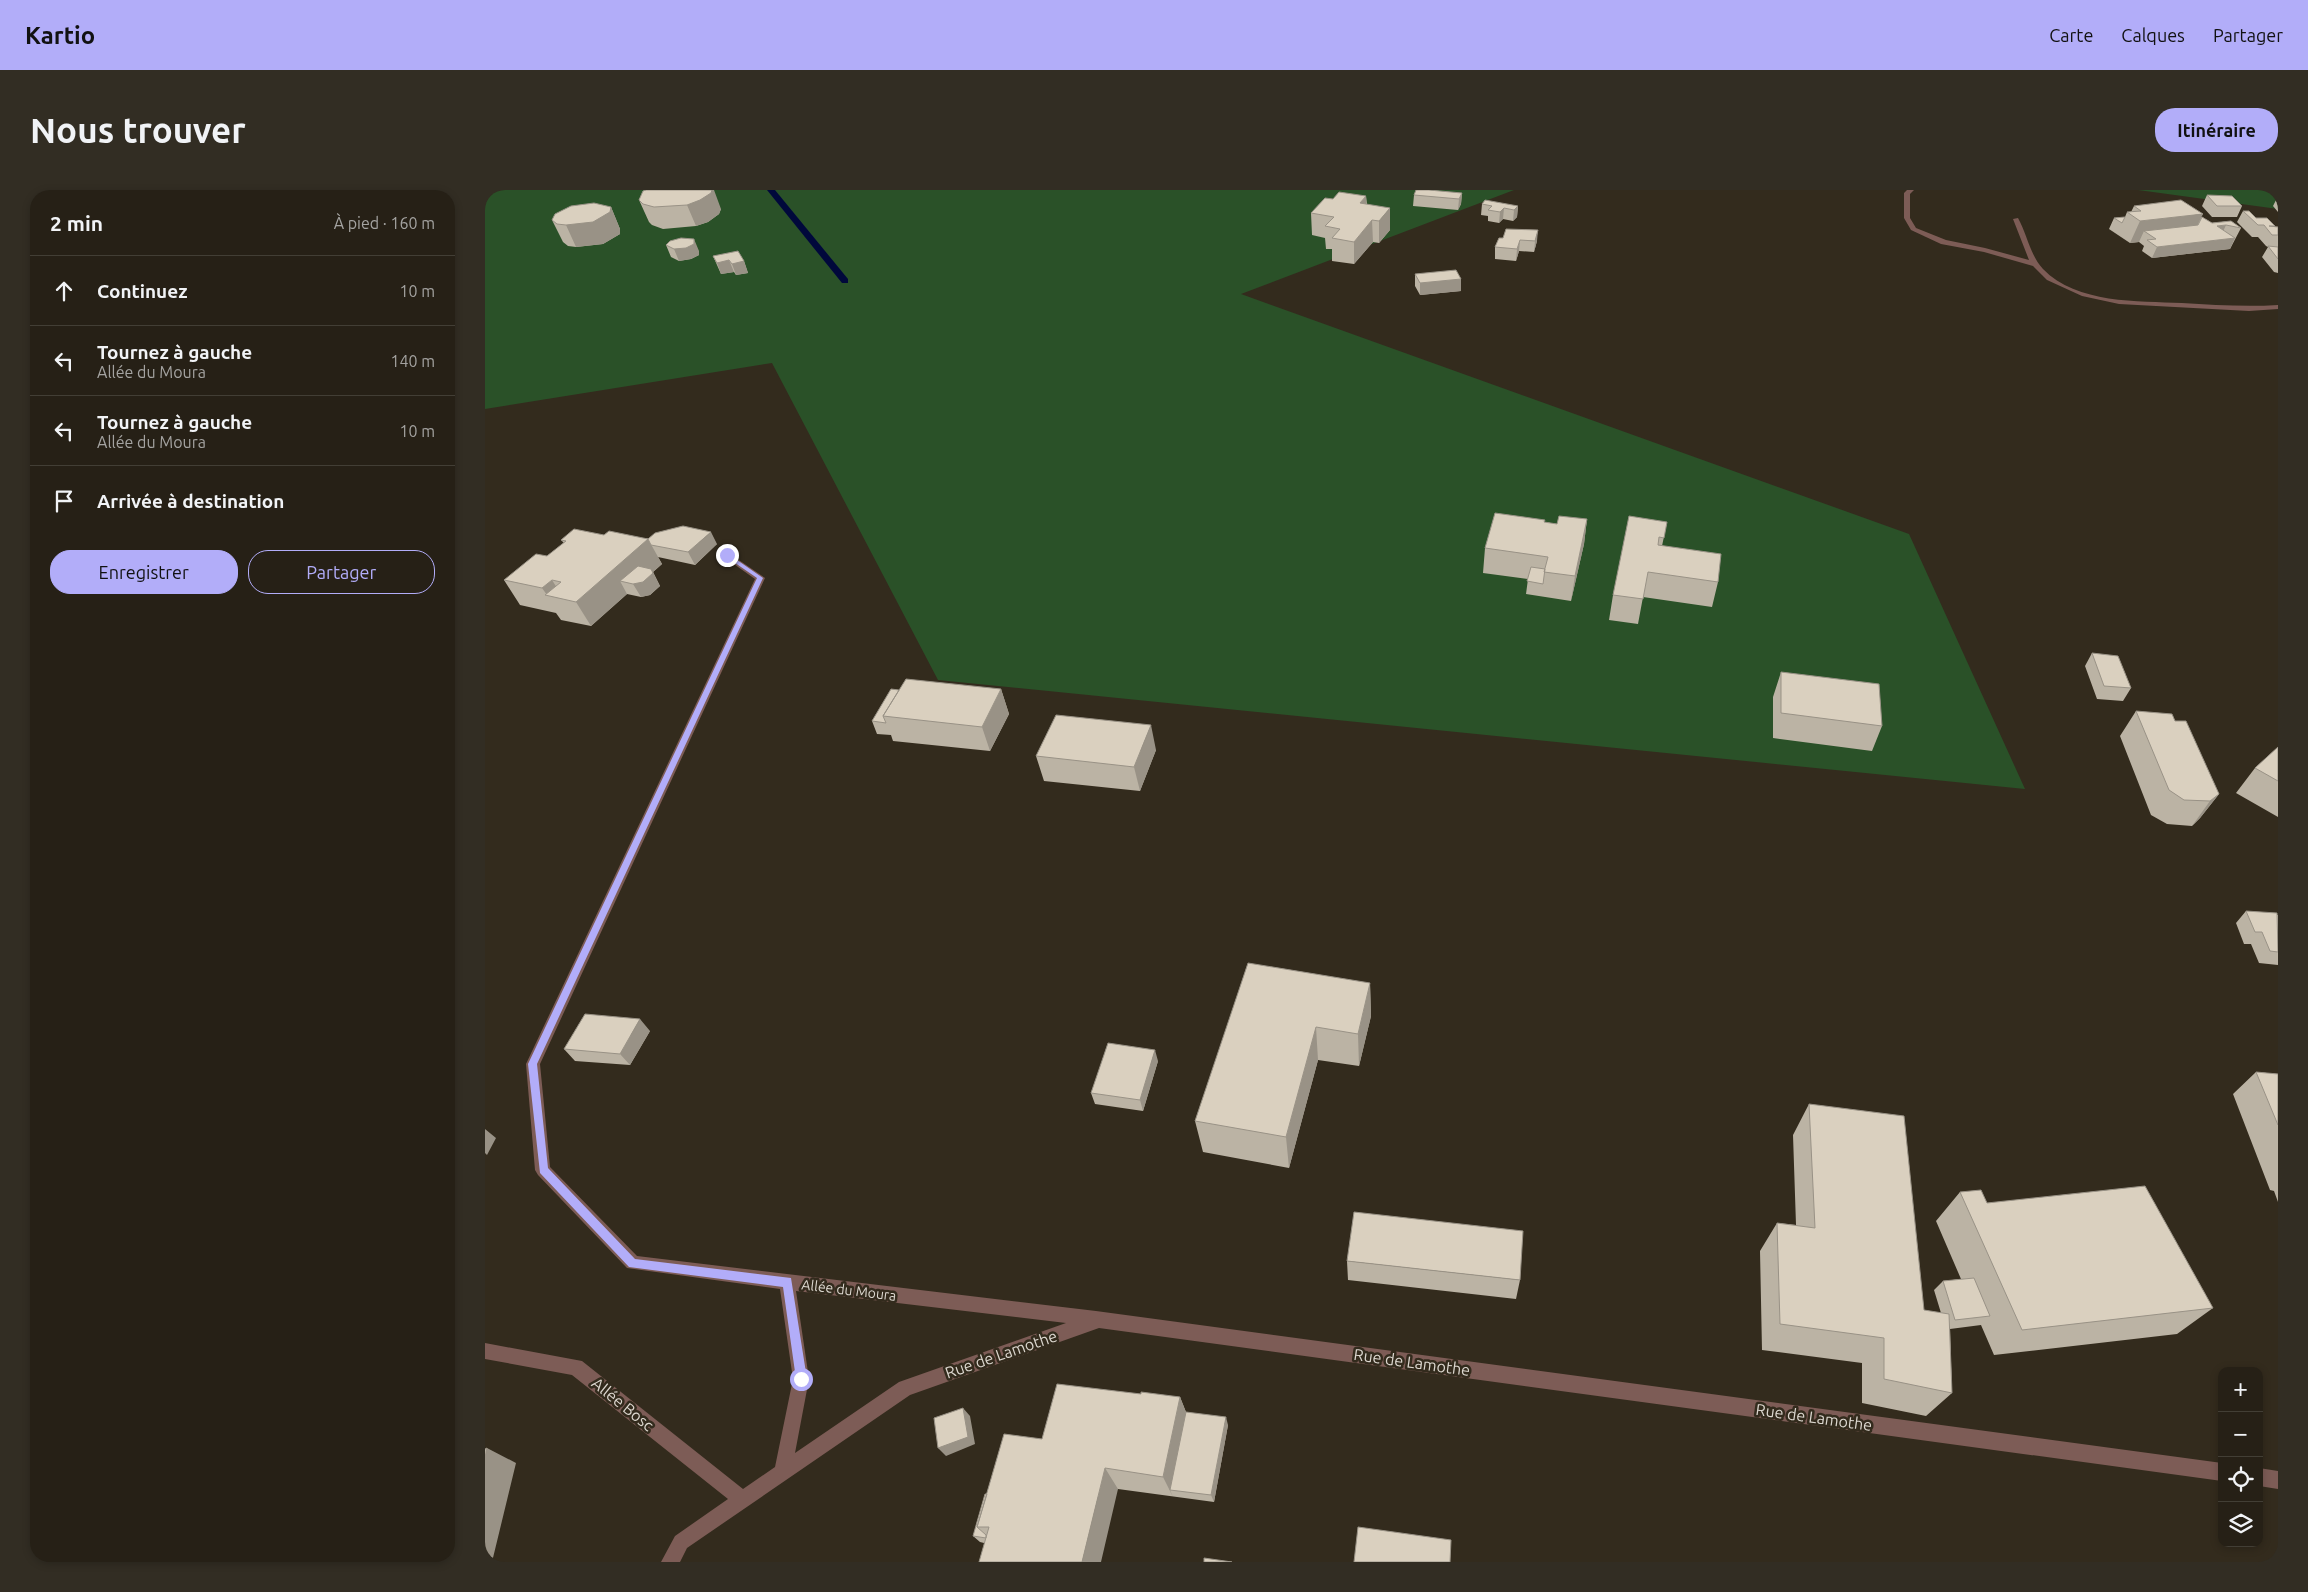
<!DOCTYPE html>
<html lang="fr">
<head>
<meta charset="utf-8">
<style>
  body { margin:0; font-family:Ubuntu,sans-serif; background:#322d23; color:#f1f3f6 }
  .controls { position:absolute; right:15px; bottom:15px; display:grid; overflow:hidden; border-radius:10px; box-shadow:0 2px 8px #0003 }
  .controls button { width:45px; height:45px; display:grid; place-items:center; padding:0; border:0; border-bottom:1px solid #423e35; background:#262016; color:#f1f3f6; font:25px sans-serif }
  .stop { position:absolute; width:15px; height:15px; margin:-11px; border:4px solid #b2adf9; border-radius:50%; background:#fff }
  .stop.end { background:#b2adf9; border-color:#fff; box-shadow:0 1px 5px #0008 }
  .list { margin:0; padding:0; list-style:none }
  h2 { display:flex; justify-content:space-between; align-items:center; height:65px; margin:0; padding:0 20px; font-size:21px }
  h2 small { font-size:16px; font-weight:400; color:#a4a3a1 }
  .list li { display:grid; grid-template-columns:32px 1fr auto; gap:15px; align-items:center; box-sizing:border-box; height:70px; padding:0 20px; border-top:1px solid #423e35 }
  .list b { display:block; font-size:19px; white-space:nowrap }
  .list p { margin:0; font-size:16px; white-space:nowrap; color:#a4a3a1 }
  .list em { font-size:16px; font-style:normal; color:#a4a3a1 }
  .actions { display:flex; gap:10px; padding:15px 20px }
  .actions a { flex:1; padding:11px 0; border:1px solid #b2adf9; border-radius:20px; text-align:center; font-size:18px; color:#b2adf9 }
  .actions .main { background:#b2adf9; color:#111 }
  .icon { flex:none; width:28px; height:28px; fill:none; stroke:currentColor; stroke-width:2; stroke-linecap:round; stroke-linejoin:round }
  .map { position:relative; flex:none; width:1793px; height:1372px; overflow:hidden; border-radius:20px }
  header { display:flex; align-items:center; gap:30px; box-sizing:border-box; height:70px; padding:0 25px; background:#b2adf9; color:#111 }
  header strong { font-size:24px }
  nav { display:flex; gap:28px; margin-inline-start:auto; font-size:18px }
  .intro { display:flex; align-items:center; justify-content:space-between; box-sizing:border-box; height:120px; padding:0 30px }
  h1 { margin:0; font-size:35px }
  .button { padding:12px 22px; border-radius:20px; background:#b2adf9; color:#111; font-size:18px; font-weight:700 }
  main { display:flex; gap:30px; padding:0 30px }
  aside { flex:1; background:#262016; border-radius:20px; box-shadow:0 2px 8px #0003 }
  .map>svg:first-child { display:block }
  .green { fill:#2a5128 }
  .lines { fill:none; stroke-linecap:round; stroke-linejoin:round }
  .stream { fill:#00083b; fill-rule:evenodd }
  .minor { fill:#7d5c56; fill-rule:evenodd }
  .wall { fill:#bbb3a4 }
  .shaded-wall { fill:#999286 }
  .building { fill:#dad0bf; stroke:#999286 }
  .route { fill:#b2adf9 }
  .labels { text-anchor:middle; dominant-baseline:central; stroke-width:5; stroke-linejoin:round; paint-order:stroke }
  .street-label { font-size:14px; fill:#dcd7cf; stroke:#332b1d }
  .near-street-label { font-size:16px; fill:#dcd7cf; stroke:#332b1d }
</style>
</head>
<body>
<header>
<strong>Kartio</strong>
<nav><a>Carte</a><a>Calques</a><a>Partager</a></nav>
</header>
<div class="intro"><h1>Nous trouver</h1><a class="button">Itinéraire</a></div>
<main>
<aside>
<h2>2 min<small>À pied · 160 m</small></h2>
<ul class="list">
<li><svg class="icon" aria-label="ahead" viewBox="0 0 24 24"><path d="M12 20V5M6 11l6-6 6 6"/></svg><div><b>Continuez</b></div><em>10 m</em></li>
<li><svg class="icon" aria-label="left" viewBox="0 0 24 24"><path d="M17 20v-9H6M10 6l-5 5 5 5"/></svg><div><b>Tournez à gauche</b><p>Allée du Moura</p></div><em>140 m</em></li>
<li><svg class="icon" aria-label="left" viewBox="0 0 24 24"><path d="M17 20v-9H6M10 6l-5 5 5 5"/></svg><div><b>Tournez à gauche</b><p>Allée du Moura</p></div><em>10 m</em></li>
<li><svg class="icon" aria-label="arrive" viewBox="0 0 24 24"><path d="M6 21V4h12l-3 4 3 4H6"/></svg><div><b>Arrivée à destination</b></div></li>
</ul>
<div class="actions"><a class="main">Enregistrer</a><a>Partager</a></div>
</aside>
<div class="map">
<svg width="1793" height="1372" viewBox="0 0 1793 1372">
  <rect width="100%" height="100%" fill="#332b1d"/>
  <path class="green" d="M0,0h1029l-273,104 668,240 116,255 -1087,-109 -166,-317 -287,46z
    M1653,0h140v19z"/>
  <g class="lines">
    <path class="stream" d="M282,0h8l73,89v4h-6z"/>
    <path class="minor" d="M1422,0h7l-4,4v24l6,10 30,12 39,8 44,12 -16,-41 5,-1c9,16 12,37 25,51 34,35 95,32 139,34 32,2 64,4 96,2v4l-29,2 -130,-7 -37,-8 -35,-16 -14,-14 -49,-14 -43,-8 -30,-14 -7,-12v-25z
      M242,362l38,26 -225,486 10,103 87,89 459,55 1126,152v18l-1123,-153 -189,67 -223,153 -7,14h-19l14,-26 53,-37 -156,-124 -87,-16v-16l97,18 161,128 32,-22 18,-88 -13,-90 -153,-21 -89,-93 -3,-5 -9,-106 229,-485 -31,-22 -2,-2zM311,1101l270,32 -167,59 -104,71 14,-74z
      M1774,1278l19,3v18l-19,-3z"/>
  </g>
  <path class="wall" d="M158,1l78,18 -2,5 -11,8 -12,4 -33,3 -11,-4 -3,-3 -10,-22z
    M977,3l-1,11 -3,6 -45,-4 1,-11z
    M1722,5l35,11 -5,11h-25l-10,-11z
    M881,6l1,8 23,26 -11,13 -6,-1 -19,22 -22,-3v-12h-6l-1,-11 -13,-3 -1,-22z
    M1793,6v16l-5,-6z
    M997,14l36,2 -1,11 -4,4 -10,-2 -4,4 -11,-2v-5l-7,-1z
    M1649,16l68,11 10,6 19,-2 10,7 -11,21 -78,9 -10,-7 2,-5 -5,-4 -9,1 -21,-14 5,-11 11,-1 2,-5h4z
    M126,17l9,22v5l-17,10 -27,3 -8,-1 -5,-4 -11,-22z
    M1758,21l31,16h4v46l-4,-1 -12,-15 6,-10 -2,-1 -8,-9h-6l-15,-15z
    M1014,48l38,3 -3,11 -15,-1 -3,10 -21,-2v-12z
    M181,55l33,6v4l-8,4 -12,2 -8,-4z
    M228,66l31,5 4,12 -12,2 -2,-3 -13,2z
    M930,84l46,5v12l-41,4 -5,-9z
    M1102,329l-3,25 -13,57 -45,-7 2,-15 -45,-6 2,-25 60,-26 12,2z
    M1182,332l-5,24 56,36 -6,25 -69,-10 -5,27 -29,-4 4,-25z
    M119,345l113,9 -22,21 -37,-8 4,7 -9,8 7,14 -10,9 -9,2 -14,-3 -36,32 -30,-6 -5,-7 -36,-8 -16,-25 43,-24 17,-13 -3,-3z
    M1607,463l39,35 -8,13 -26,-2 -12,-33z
    M1296,482l101,54 -10,25 -99,-13v-41z
    M516,499l8,25 -19,37 -97,-10 -2,-6 -14,-1 -5,-13 27,-31z
    M1651,521l39,10 44,73 -19,24 -8,8 -25,-2 -16,-9 -31,-79z
    M1793,557v70l-42,-24 19,-25z
    M671,560l-16,41 -96,-10 -8,-25z
    M1761,721l32,4v50l-19,-2 -8,-19h-7l-8,-21z
    M885,793l1,33 -12,50 -41,-6 -29,108 -86,-16 -8,-31z
    M165,841l-20,34 -55,-4 -11,-12z
    M673,871l-15,50 -48,-7 -4,-11z
    M1771,882l22,2v128l-4,-11 -4,-1 -37,-96z
    M1324,914l115,206 17,3 -7,-23 9,-9 18,-2 -25,-58 24,-29 27,11 226,105 -36,26 -183,21 -13,-30 -31,4 2,64 -26,23 -64,-13v-40l-100,-13 -2,-99 17,-28 19,2 -3,-90z
    M862,1071l173,19 -4,19 -168,-19z
    M656,1204l39,3 6,15 42,13 -14,77 -96,-13 -134,54 -4,-1 -7,-6 14,-42 55,-55z"/>
  <path class="shaded-wall" d="M227,0h2l7,19 -2,5 -11,8 -12,4 -9,-21z
    M977,3l-1,11 -3,6 1,-11z
    M881,6l1,22 -7,-15z
    M1033,16l-1,11 -4,4 1,-11z
    M126,17l9,22v5l-17,10 -27,3 -10,-22z
    M905,18v22l-11,13v-22z
    M1019,18l-1,11 -4,4 1,-11z
    M1718,24l-11,22 -36,3 -12,-8 -5,11 -9,1 10,-22z
    M887,30l1,22 -19,22v-22z
    M1741,35l-5,11 -4,-10z
    M1053,40l-1,11 -3,11 1,-11z
    M1750,48l-5,11 -78,9 5,-11z
    M209,49l5,12v4l-8,4 -12,2 -5,-12z
    M1035,50l-1,11 -3,10 1,-12z
    M244,70l5,12 -13,2 -4,-11z
    M259,71l4,12 -12,2 -4,-11z
    M976,89v12l-41,4v-12z
    M1102,329l-3,25 -13,57 4,-25z
    M226,342l6,12 -22,21 -7,-13z
    M163,349l14,25 -9,8 7,14 -10,9 -9,2 -8,-13 -13,-3 7,13 -36,32 -15,-24z
    M67,390l12,19 -17,-4 -5,-7z
    M516,499l8,25 -19,37 -8,-24z
    M666,535l5,25 -16,41 -6,-24z
    M1734,604l-19,24 -8,8 18,-25z
    M885,793l1,33 -12,50 -1,-32z
    M155,829l10,12 -20,34 -10,-11z
    M831,837l2,33 -29,108 -3,-31z
    M670,860l3,11 -15,50 -3,-11z
    M0,939l11,9 -9,17 -2,-2z
    M695,1207l9,23 -19,70 3,7 -10,-20z
    M478,1218l7,8 5,28 -29,12 -8,-8z
    M741,1227l2,8 -14,77 -3,-7z
    M2,1258l29,15 -24,99h-7v-104z
    M620,1278l13,21 -17,73h-19z"/>
  <path class="building" d="M161,0h66l-1,3 -11,7 -13,5 -33,2 -11,-3 -4,-4 4,-9z
    M931,0h13l33,3 -3,6 -45,-4z
    M854,2l27,4 -6,7 30,5 -11,13 -7,-1 -18,22 -22,-4 8,-9 -15,-3 9,-9 -23,-4 14,-15 8,1z
    M1722,5l25,1 10,10h-25z
    M1000,10l33,6 -4,4 -10,-2 -4,4 -12,-2 4,-4 -10,-2z
    M1696,10l22,14 -63,7 -13,-9 14,-1 -7,-5z
    M109,13l17,4 -1,5 -17,10 -27,3 -9,-1 -5,-4 3,-6 16,-8z
    M1758,21h6l7,7h11l8,8h-6l9,1v8h-6l-8,-10h-6z
    M1640,27l-3,6 -8,-5z
    M1717,27l10,6 19,-2 10,7 -15,-3 -9,1 18,12 -78,9 -10,-7 9,-1 -12,-8 54,-6z
    M1021,39l32,1 -3,11 -15,-1 -3,9 -22,-2 4,-9h4z
    M196,48l13,1v5l-8,4 -12,1 -8,-4 4,-4z
    M1783,56l10,1v12z
    M253,61l6,10 -12,3 -3,-4 -12,3 -4,-7z
    M971,80l5,9 -41,4 -5,-9z
    M1010,323l50,7 -1,2 13,2 2,-8 28,3 -12,57 -31,-4 4,-15 -63,-9z
    M1144,326l38,6 -3,16 -5,-1 -1,8 63,9 -3,28 -70,-10 -5,27 -30,-4z
    M198,336l28,6 -23,20 -37,-7 -3,-6 7,-6z
    M89,339l30,6 5,-4 39,8 -72,63 -31,-7 16,-13 -9,-2 -10,8 -38,-8 32,-26 11,2 19,-15 -5,-1z
    M153,376l13,3 2,4 -10,9 -10,2 -13,-3z
    M1046,377l14,2 -2,15 -16,-3z
    M1607,463l26,3 13,32 -27,-2z
    M1296,482l98,12 3,42 -101,-13z
    M421,489l95,10 -19,38 -99,-11z
    M406,499l8,1 -16,26 3,7 -14,-2z
    M1651,521l36,3 3,7h11l33,73 -9,7 -26,-1 -15,-10z
    M571,525l95,10 -17,42 -98,-11z
    M1793,557v34l-23,-13z
    M1761,721l31,2 1,39 -8,-1 -8,-19h-7z
    M763,773l122,20 -12,51 -42,-7 -30,110 -91,-16z
    M100,824l55,5 -20,35 -56,-5z
    M623,853l47,7 -15,50 -49,-7z
    M1771,882l22,2v51z
    M1324,914l95,12 20,194 25,4 3,79 -68,-14v-41l-104,-14 -3,-101 38,5z
    M1660,996l68,122 -191,22 -62,-138 21,-2 6,13z
    M869,1022l169,19 -3,49 -173,-19z
    M1489,1088l16,38 -35,4 -12,-39z
    M572,1194l84,10v-2l39,5 -17,80 -58,-9 -23,94h-103l10,-35h-12l27,-93 38,5z
    M478,1218l5,29 -30,11 -4,-30z
    M701,1222l40,5 -15,78 -41,-5z
    M2,1258l-2,10v-9z
    M500,1304h2l-10,33 9,8v3l-13,-2z
    M873,1337l93,13 -1,22h-96z
    M719,1368l28,4h-28z"/>
  <path class="route" d="M242,363l36,25 -226,486 11,104 87,91 156,19 16,101 -6,6 -5,-6 -13,-92 -154,-20 -89,-94 -12,-109 229,-486 -32,-22z"/>
  <g class="labels">
    <g class="street-label">
      <text transform="translate(364 1100) rotate(7)">Allée du Moura</text>
    </g>
    <g class="near-street-label">
      <text transform="translate(516 1164) rotate(-19)">Rue de Lamothe</text>
      <text transform="translate(927 1172) rotate(8)">Rue de Lamothe</text>
      <text transform="translate(138 1214) rotate(39)">Allée Bosc</text>
      <text transform="translate(1329 1227) rotate(8)">Rue de Lamothe</text>
    </g>
  </g>
</svg>
<div class="controls">
<button>+</button>
<button>−</button>
<button><svg class="icon" aria-label="locate" viewBox="0 0 24 24"><circle cx="12" cy="12" r="6"/><path d="M12 2v4M12 18v4M2 12h4M18 12h4"/></svg></button>
<button><svg class="icon" aria-label="layers" viewBox="0 0 24 24"><path d="M12 4l9 5-9 5-9-5zM3 14l9 5 9-5"/></svg></button>
</div>
<div class="stop" style="left:316px;top:1189px"></div>
<div class="stop end" style="left:242px;top:365px"></div>
</div>
</main>
</body>
</html>
